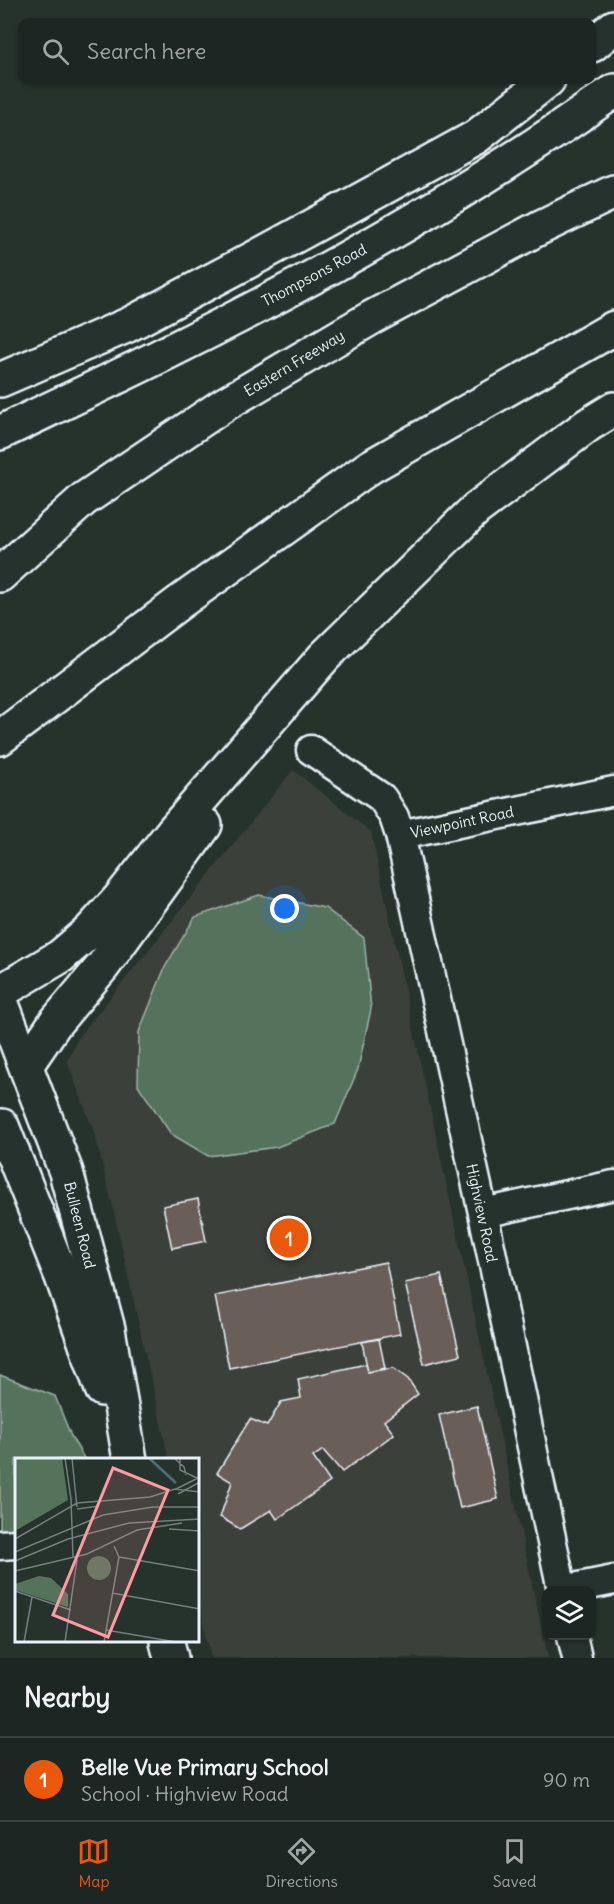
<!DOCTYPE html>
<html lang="en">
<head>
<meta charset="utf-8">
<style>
  body { margin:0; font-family:Delius,sans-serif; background:#252e2a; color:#f1f3f6 }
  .controls { position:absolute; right:18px; bottom:18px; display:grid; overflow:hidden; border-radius:12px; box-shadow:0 2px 4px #0004 }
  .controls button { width:54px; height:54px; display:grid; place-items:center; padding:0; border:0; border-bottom:2px solid #3a4340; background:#1c2622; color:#f1f3f6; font:30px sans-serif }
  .you { position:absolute; left:285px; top:909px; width:21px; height:21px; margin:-15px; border:4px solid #fff; border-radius:50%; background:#1a73e8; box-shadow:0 0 0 9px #1a73e833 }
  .badge { display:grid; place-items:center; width:39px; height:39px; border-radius:50%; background:#ea580c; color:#fff; font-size:20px; font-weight:700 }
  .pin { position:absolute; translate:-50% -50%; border:3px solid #fff; box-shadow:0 2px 6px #0006 }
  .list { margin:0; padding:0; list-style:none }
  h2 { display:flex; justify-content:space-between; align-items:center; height:78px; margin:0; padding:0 24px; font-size:26px }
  h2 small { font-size:20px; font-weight:400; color:#a0a5a5 }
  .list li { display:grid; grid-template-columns:39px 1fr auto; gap:18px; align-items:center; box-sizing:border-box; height:84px; padding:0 24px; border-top:2px solid #3a4340 }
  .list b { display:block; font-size:22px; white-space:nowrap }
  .list p { margin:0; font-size:20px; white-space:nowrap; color:#a0a5a5 }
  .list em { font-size:20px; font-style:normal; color:#a0a5a5 }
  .icon { flex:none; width:33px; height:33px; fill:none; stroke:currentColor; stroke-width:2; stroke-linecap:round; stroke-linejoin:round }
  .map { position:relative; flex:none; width:614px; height:1658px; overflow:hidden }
  .search { position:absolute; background:#1c2622; box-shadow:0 2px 4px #0004; left:18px; right:18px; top:18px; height:66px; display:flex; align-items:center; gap:15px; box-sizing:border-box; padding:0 21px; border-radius:12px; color:#a0a5a5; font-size:22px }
  .sheet { height:162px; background:#1c2622 }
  nav { display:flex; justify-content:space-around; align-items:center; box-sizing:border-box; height:84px; border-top:2px solid #3a4340; background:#1c2622; font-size:16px; color:#a0a5a5 }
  nav a { display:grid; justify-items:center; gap:3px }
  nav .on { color:#ea580c }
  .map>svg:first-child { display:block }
  .built { fill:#3b403a }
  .green { fill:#55735b; stroke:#9eb2aa; stroke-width:1.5 }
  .building { fill:#6b5f59; stroke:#e8f1f8; stroke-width:1.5 }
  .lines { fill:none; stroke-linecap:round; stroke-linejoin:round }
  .street-casing { stroke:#e8f1f8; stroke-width:33 }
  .primary-casing { stroke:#e8f1f8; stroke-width:38 }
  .highway-casing { stroke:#e8f1f8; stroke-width:38 }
  .street { stroke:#26332d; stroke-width:28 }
  .primary { stroke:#26332d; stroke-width:33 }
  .highway { stroke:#26332d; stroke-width:33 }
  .labels { text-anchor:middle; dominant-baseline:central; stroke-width:4.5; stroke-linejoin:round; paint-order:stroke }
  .street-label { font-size:15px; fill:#e8f1f8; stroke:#26332d }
  .inset-river { fill:none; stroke:#4e6b74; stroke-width:3 }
  .inset-road { fill:none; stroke:#747f7e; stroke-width:1.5 }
  .view { fill:#ff9aa2; fill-opacity:0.15; stroke:#ff9aa2; stroke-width:3 }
  .inset-edge { fill:none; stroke:#e8f1f8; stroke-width:3 }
</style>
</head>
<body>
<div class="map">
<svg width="614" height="1658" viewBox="0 0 614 1658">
  <rect width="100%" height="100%" fill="#26332d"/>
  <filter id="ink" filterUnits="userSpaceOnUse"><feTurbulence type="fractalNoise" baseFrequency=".0167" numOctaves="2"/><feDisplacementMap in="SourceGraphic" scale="12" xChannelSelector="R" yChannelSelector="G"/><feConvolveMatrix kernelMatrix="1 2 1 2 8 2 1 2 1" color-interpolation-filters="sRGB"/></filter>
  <g filter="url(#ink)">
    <path class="built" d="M293,770l78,62 177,826h-337l-13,-61v-137h-29l-57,-257 -18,-71 -27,-71 11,-23z"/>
    <path class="green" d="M259,895l66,13 39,30 7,71 -13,60 -23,55 -58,23 -69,9 -37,-22 -33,-49 1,-53 26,-65 30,-50z
      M0,1375l55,21 16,40 14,24h-69v71l-16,1z"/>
    <path class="building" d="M198,1199l8,42 -34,7 -9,-42z
      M386,1262l14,72 -171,34 -14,-72z
      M441,1275l19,80 -36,9 -19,-81z
      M379,1339l6,29 -17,4 -6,-30z
      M366,1364l2,8 25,-4 15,11 10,15 -34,27 10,13 -52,38 -19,-22 -10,7 17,25 -53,37 -6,-9 -31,19 -20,-12 12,-35 -15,-9 33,-54 17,7 14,-24 20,-4 -3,-19z
      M477,1406l21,93 -38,9 -21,-93z"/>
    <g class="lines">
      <g class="street-casing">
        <path id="street" d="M311,750l71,48 12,19 6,18 83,378 79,377
          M400,835l214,-44
          M483,1213l131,-28
          M0,1545l16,-1
          M564,1590l50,-10
          M572,1636l5,22"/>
      </g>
      <g class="primary-casing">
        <path id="primary" d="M0,999l66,173 42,157 22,131
          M2,1126l60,151 40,112
          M167,1642l4,16"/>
      </g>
      <g class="highway-casing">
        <path id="highway" d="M592,45l22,-18
          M0,380l128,-55 132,-70 216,-118 72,-57
          M0,433c56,-27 112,-53 168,-81 154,-76 305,-161 446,-261
          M0,575l84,-76 141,-95 146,-86 168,-90 75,-36
          M0,738l180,-136 190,-135 244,-139
          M0,992l61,-36 28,-24 31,-34 53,-67 151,-174 152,-148 112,-84 26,-16
          M27,1064l28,-41 48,-57 102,-141
          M0,1137l13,16"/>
      </g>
      <use href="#street" class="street"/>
      <use href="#primary" class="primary"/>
      <use href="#highway" class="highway"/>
    </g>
  </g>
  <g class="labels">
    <g class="street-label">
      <text transform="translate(314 275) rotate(-28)">Thompsons Road</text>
      <text transform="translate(294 363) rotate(-31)">Eastern Freeway</text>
      <text transform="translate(462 822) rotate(-12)">Viewpoint Road</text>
      <text transform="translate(482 1213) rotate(78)">Highview Road</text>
      <text transform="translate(80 1225) rotate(76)">Bulleen Road</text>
    </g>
  </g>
  <g transform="translate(15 1458)">
    <rect width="184" height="184" fill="#26332d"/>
    <path d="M0,0h47l6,42 -53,31zM72 110a12 12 0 1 1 24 0a12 12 0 1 1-24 0ZM24,118l12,2 17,16v13l-53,-17v-6z" fill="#55735b"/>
    <path class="inset-river" d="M134,0l27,25"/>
    <path class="inset-road" d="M50,0l6,41 2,58M57,0l5,49M159,0l10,9 2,8M165,0v12l17,8M161,31l24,-12M163,36l22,-12M62,51l22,-3M154,71l31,2M0,81l62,-36 73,-6 25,-8 25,3M0,94l88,-37 50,-8h47M104,99l81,14M0,103l53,-22 61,-16 71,-4M0,113l72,-17 50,-24 45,-7M0,133l56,19M97,135l88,16M91,172l70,12M9,184l8,-45M50,184l12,-82M89,184l15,-85 -5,-11"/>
    <path class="view" d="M98,10l55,22 -60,147 -55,-22z"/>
    <rect width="184" height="184" class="inset-edge"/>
  </g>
</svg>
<div class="controls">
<button><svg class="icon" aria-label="layers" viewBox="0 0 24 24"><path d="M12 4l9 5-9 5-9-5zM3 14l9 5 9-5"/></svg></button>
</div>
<div class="you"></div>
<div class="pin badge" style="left:289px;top:1238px">1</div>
<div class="search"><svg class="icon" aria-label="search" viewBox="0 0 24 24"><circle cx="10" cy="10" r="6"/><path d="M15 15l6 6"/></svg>Search here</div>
</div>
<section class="sheet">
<h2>Nearby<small></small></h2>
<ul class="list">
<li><span class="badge">1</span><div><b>Belle Vue Primary School</b><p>School · Highview Road</p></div><em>90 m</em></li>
</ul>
</section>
<nav>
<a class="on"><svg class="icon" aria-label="map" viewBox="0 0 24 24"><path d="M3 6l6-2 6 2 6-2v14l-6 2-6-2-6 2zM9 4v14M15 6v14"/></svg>Map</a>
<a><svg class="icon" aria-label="directions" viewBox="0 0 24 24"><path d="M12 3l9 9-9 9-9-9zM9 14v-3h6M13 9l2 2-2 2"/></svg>Directions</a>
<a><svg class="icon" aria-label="saved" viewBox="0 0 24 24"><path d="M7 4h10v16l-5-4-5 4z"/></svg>Saved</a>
</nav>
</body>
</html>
